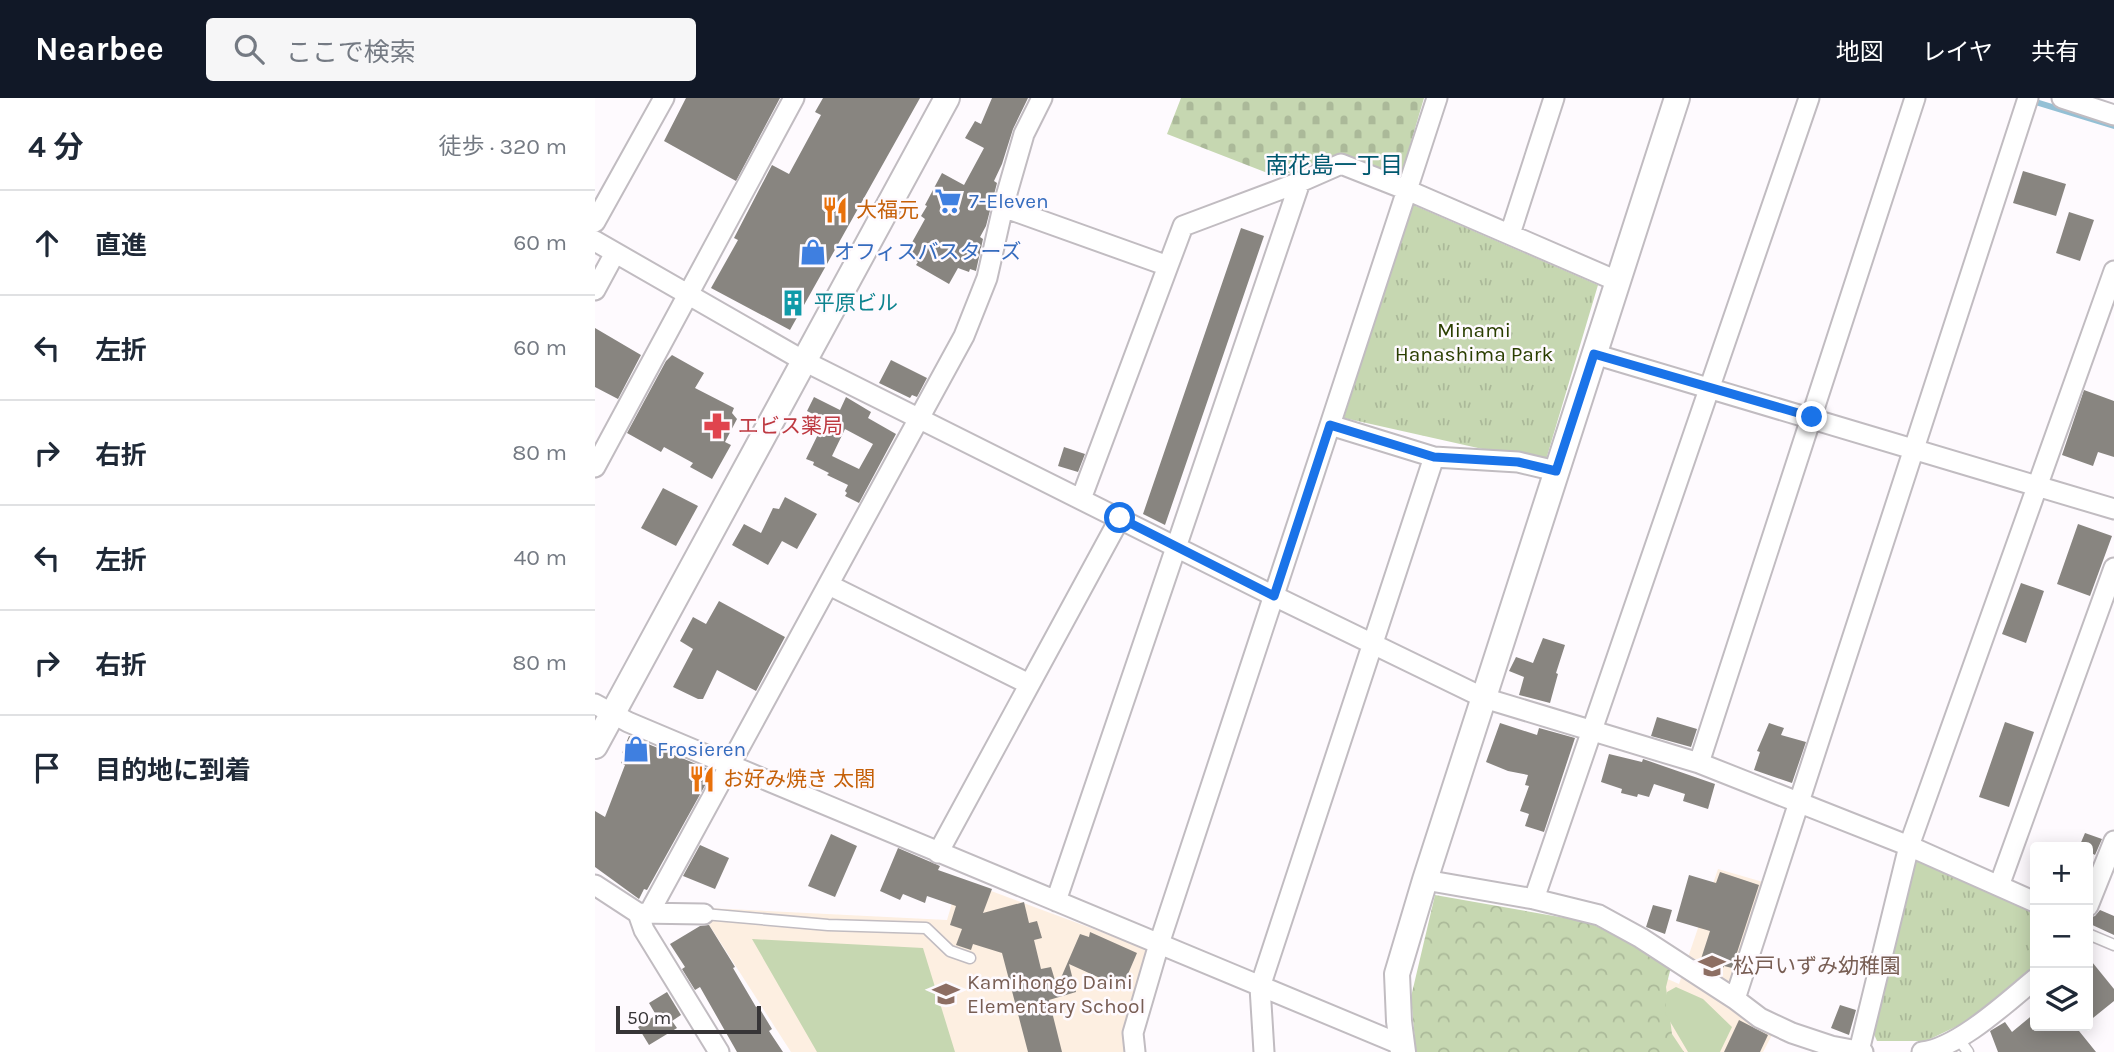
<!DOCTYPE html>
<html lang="ja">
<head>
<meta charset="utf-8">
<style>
  body { margin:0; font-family:Karla,"Noto Sans JP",sans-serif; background:#f6f6f7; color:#1f2937 }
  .controls { position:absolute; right:21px; bottom:21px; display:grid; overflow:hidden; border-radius:7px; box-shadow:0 4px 18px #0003 }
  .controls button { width:63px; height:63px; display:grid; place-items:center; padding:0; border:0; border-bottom:2px solid #e0e1e3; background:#fff; color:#1f2937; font:35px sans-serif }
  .scale { position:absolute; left:21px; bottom:18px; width:145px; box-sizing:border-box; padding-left:7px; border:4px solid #373537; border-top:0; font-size:19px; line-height:24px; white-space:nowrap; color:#373537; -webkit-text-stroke:5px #fefafe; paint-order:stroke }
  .stop { position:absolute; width:21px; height:21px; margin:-16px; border:5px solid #1a73e8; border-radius:50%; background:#fff }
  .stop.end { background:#1a73e8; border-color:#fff; box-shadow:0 2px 7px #0008 }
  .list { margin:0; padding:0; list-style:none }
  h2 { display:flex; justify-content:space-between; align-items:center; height:91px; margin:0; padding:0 28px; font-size:30px }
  h2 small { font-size:23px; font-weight:400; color:#747a83 }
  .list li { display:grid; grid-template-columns:46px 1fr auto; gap:21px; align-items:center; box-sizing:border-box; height:105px; padding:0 28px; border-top:2px solid #e0e1e3 }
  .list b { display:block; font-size:26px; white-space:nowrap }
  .list em { font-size:23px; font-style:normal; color:#747a83 }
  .icon { flex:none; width:38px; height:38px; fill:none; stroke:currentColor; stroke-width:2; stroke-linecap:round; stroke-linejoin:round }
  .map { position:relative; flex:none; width:1519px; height:954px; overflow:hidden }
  header { display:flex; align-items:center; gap:42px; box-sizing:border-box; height:98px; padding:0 35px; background:#111827; color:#fff }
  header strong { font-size:33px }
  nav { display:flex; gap:38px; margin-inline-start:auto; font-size:24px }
  .search { width:490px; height:63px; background:#f6f6f7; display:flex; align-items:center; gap:18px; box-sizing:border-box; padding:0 24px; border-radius:7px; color:#747a83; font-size:26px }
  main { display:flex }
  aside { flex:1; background:#fff }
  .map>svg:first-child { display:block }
  .education { fill:#fdefe1 }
  .grass { fill:url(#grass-tufts) }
  .forest { fill:url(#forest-crowns) }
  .cemetery { fill:url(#cemetery-stones) }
  .pitch { fill:#c6d7b1 }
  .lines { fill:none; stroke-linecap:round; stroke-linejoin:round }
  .stream { stroke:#94c0d5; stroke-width:6 }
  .building { fill:#888580; fill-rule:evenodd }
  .service-casing { stroke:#c1bcc1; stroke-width:13 }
  .minor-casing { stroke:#c1bcc1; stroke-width:23 }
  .tertiary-casing { stroke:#c1bcc1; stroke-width:28 }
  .service { stroke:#fff; stroke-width:10 }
  .minor { stroke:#fff; stroke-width:19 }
  .tertiary { stroke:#fff; stroke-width:24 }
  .route { stroke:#1a73e8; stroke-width:9 }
  .labels { text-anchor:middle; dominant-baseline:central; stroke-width:5; stroke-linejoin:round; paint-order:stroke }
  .shop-label { font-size:21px; fill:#366cbe; stroke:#fefafe; text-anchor:start }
  .food-label { font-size:21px; fill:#c56008; stroke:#fefafe; text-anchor:start }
  .culture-label { font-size:21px; fill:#0d838f; stroke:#fefafe; text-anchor:start }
  .park-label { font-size:21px; fill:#2a3e00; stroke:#fefafe }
  .health-label { font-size:21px; fill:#be3a42; stroke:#fefafe; text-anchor:start }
  .education-label { font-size:21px; fill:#785e54; stroke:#fefafe; text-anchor:start }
  .neighbourhood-label { font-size:23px; fill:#00596f; stroke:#fefafe }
</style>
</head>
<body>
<header>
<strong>Nearbee</strong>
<div class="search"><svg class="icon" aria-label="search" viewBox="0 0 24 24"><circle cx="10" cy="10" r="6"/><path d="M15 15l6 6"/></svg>ここで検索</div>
<nav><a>地図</a><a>レイヤ</a><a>共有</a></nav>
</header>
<main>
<aside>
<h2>4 分<small>徒歩 · 320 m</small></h2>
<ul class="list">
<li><svg class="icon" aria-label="ahead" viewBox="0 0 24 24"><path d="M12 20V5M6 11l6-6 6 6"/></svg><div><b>直進</b></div><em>60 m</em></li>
<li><svg class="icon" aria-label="left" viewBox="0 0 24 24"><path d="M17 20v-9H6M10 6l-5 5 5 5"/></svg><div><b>左折</b></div><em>60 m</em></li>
<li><svg class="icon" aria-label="right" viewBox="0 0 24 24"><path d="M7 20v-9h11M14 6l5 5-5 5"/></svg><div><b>右折</b></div><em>80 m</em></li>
<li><svg class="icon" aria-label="left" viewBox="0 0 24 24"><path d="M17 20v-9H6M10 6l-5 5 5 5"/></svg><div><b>左折</b></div><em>40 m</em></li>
<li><svg class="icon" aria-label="right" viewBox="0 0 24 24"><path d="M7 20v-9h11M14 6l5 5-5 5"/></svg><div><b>右折</b></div><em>80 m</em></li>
<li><svg class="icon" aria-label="arrive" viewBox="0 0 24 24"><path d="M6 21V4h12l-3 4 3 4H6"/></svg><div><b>目的地に到着</b></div></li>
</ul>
</aside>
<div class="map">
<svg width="1519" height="954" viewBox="0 0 1519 954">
  <defs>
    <pattern id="grass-tufts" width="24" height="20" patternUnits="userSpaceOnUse" patternTransform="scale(1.75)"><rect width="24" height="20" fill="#c6d7b1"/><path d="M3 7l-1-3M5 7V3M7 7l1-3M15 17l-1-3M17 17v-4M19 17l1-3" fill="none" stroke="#abb999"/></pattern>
    <pattern id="forest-crowns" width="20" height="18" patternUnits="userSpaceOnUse" patternTransform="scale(1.75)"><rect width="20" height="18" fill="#c6d7b1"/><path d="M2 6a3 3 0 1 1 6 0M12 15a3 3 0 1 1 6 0" fill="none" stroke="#abb999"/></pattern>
    <pattern id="cemetery-stones" width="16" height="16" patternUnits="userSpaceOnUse" patternTransform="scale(1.75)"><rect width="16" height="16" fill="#c6d7b1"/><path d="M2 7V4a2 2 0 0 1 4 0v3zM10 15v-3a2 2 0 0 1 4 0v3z" fill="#abb999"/></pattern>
  </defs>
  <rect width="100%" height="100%" fill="#fefafe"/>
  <path class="education" d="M1123,771l45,13 -37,122 8,8 38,23 -9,17h-86l-23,-79 25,11z
    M364,781l183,68 8,10 -27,74 2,21h-334l-85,-132 2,-12 239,12z"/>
  <path class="grass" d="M814,105l189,82 -53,178 -201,-45z
    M1322,760l118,51v57l-61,52 -48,23h-49l-5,-11z"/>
  <path class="forest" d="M840,797l153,27 52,26 31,19 -5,20 6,47 12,18h-268l-5,-55z"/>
  <path class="cemetery" d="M586,0h243l-23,78 -61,-23 -62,24 -111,-43z"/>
  <path class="pitch" d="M157,841l171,9 32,104h-138z
    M1081,889l27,12 29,28 -12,25h-32l-23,-39 2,-21z"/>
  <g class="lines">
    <path class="stream" d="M1434,2l85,26"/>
  </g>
  <path class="building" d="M91,0h94l-44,83 -72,-40z
    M228,0h97l-130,232 -79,-42 27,-48 -4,-2 38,-73 17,9 32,-59 -6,-3z
    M397,0h36l-15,31 -11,35 -8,17 3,2 -11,43 -6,11 3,2 -7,32 -6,-2 -1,3 -11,-4 -9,16 -33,-19 2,-3 -13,-7 20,-36 -4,-3 6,-10 -2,-1 17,-32 22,12 20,-37 -19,-10 10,-17 6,3z
    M1428,73l43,13 -10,32 -43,-13z
    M1474,114l25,8 -14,41 -24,-8z
    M646,130l23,8 -99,289 -22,-11z
    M0,230l46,27 -23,44 -23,-12z
    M77,257l32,18 -9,15 39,20 -2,5 5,6 -12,23 6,3 -19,34 -22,-12 3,-4 -29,-16 -3,5 -34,-19 39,-72z
    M296,262l36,18 -10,19 -5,-2 -2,3 -31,-15z
    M1489,292l30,11v56l-16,-5 -5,14 -31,-11z
    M219,299l26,13 6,-13 25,15 -3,6 28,16 -37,69 -14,-7 2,-3 -2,-2 3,-6 -21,-10 2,-2 -16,-8 1,-3 -8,-3 19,-39 -18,-9zM250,331l28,15 -14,25 -27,-13z
    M469,349l21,7 -7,18 -20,-6z
    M68,390l35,18 -22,40 -35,-18z
    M190,399l32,17 -20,35 -15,-8 -14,24 -36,-20 12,-21 17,9 12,-25 6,1z
    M1483,426l34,12 -22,60 -33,-12z
    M1426,485l23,8 -18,52 -24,-9z
    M124,503l66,36 -29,54 -39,-21 -14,29h-5l-25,-12 20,-38 -13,-8 13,-24 13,7z
    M948,540l22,7 -9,28 2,1 -8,29 -31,-8 5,-18 -15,-6 7,-14 17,6z
    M1062,619l40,12 -6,18 -40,-11z
    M1410,624l29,10 -25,75 -30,-10z
    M905,625l37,12 2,-7 36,10 -31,94 -19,-6 4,-12 -9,-3 9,-25 -4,-1 3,-10 -20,-4 -22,-9z
    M1174,625l15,5 -3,7 25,7 -14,41 -38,-13 6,-18 -3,-1z
    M34,638l84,35 -66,119 -3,-1 -5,10 -44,-32v-56l10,6 20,-52 -4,-2 5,-9 -4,-1z
    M1014,656l33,8 1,-3 72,25 -7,25 -25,-8 2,-7 -31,-10 -5,13 -11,-3 -1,3 -16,-4 1,-4 -21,-7z
    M1490,735l17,6 -7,16 -7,-4v-4h-9z
    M236,736l26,12 -22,51 -27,-11z
    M105,747l29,13 -14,31 -32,-13z
    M303,750l42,18 -2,4 54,19 -9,24 41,-11 5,21 8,-2 5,17 -8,2 7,29 10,-2 6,20 23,-53 9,3 1,-5 47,21 -15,35 -53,-24 7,28 -27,8 13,52h-34l-26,-99 -29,-9 -2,6 -15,-5 6,-16 -12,-4 6,-19 -29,-10 -2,7 -22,-9 -3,6 -20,-9z
    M1125,774l39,13 -27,83 -8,-2 -2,4 -22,-8 10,-31 -34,-10 13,-46 27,8z
    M1058,807l19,5 -7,24 -19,-7z
    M1505,812l14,6v19l-26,-12v-5l7,-2z
    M114,827l26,42 -2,1 23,39 2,-1 14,23 -3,2 14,21h-46l-37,-65 -5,3 -13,-21 3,-2 -15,-23 30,-18z
    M1493,859l26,32v12l-26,21z
    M72,894l14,23 -9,6 5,7 -28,17 -11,-18 18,-12 -7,-12z
    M1245,907l16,5 -7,25 -18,-7z
    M1440,915v13h40l21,26h-98l-8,-21 15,-9 7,10z
    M1144,922l29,15 -8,17h-36z"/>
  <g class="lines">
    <g class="service-casing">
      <path id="service" d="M109,816l124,11 98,3 24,23 20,7
        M1493,836l26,11
        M1363,940l10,14"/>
    </g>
    <g class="minor-casing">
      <path id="minor" d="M1467,0l52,17
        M408,109l165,59 15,-40 117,-44 41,-18 66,26 30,-92
        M0,124l69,-124
        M915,136l44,-136
        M0,143l209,120 470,235 210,102 215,65 210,83 126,56
        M0,192l20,-37
        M999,256l520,155
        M0,369l199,-369
        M961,373l-38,-9 -84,-5 -104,-32 77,-235 210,91
        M486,401l87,-233
        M234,487l200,99
        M0,606l33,18 102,43 672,280
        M1104,665l216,-665
        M343,755l182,-335
        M830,782l109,19 65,16 42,23 94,61 25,19 32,15 39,13 32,6
        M0,787l43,28 66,1
        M1404,788l115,-318
        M939,801l275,-801
        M461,803l244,-719
        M1493,808l26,-65
        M43,815l6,17 75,122
        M54,815l315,-577 23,-58 16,-71 21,-73 18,-36
        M1140,901l293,-901
        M1264,953l50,-205 205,-575
        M540,954l-2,-19 26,-89 171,-519
        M669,954l-4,-65 174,-530
        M1327,954c36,-4 85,-50 113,-73"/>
    </g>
    <g class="tertiary-casing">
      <path id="tertiary" d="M0,648l352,-648
        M808,954l-4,-31 -2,-47 28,-94 252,-782"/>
    </g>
    <use href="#service" class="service"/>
    <use href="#minor" class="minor"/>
    <use href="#tertiary" class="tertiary"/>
  </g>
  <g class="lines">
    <path class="route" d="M525,420l154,78 56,-171 104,32 84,5 38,9 38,-117 218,63"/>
  </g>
  <defs>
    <g id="supermarket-bare" transform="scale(2.1)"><path d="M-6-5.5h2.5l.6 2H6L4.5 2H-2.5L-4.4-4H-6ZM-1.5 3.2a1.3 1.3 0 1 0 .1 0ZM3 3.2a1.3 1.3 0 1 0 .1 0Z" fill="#3f7fe0" stroke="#fefafe" stroke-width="2.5" paint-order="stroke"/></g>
    <g id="restaurant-bare" transform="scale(2.1)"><path d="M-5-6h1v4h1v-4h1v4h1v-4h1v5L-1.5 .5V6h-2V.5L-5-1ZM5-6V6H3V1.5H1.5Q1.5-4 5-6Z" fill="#e8710a" stroke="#fefafe" stroke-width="2.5" paint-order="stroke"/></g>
    <g id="shop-bare" transform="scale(2.1)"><path d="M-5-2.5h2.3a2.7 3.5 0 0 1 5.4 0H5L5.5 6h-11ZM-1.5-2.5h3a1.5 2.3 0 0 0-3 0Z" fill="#3f7fe0" stroke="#fefafe" stroke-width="2.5" paint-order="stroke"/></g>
    <g id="building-bare" transform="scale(2.1)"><path d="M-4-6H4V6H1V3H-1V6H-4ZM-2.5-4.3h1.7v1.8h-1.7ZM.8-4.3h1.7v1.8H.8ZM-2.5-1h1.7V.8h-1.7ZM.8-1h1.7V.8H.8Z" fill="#0f9aa8" stroke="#fefafe" stroke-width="2.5" paint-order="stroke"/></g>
    <g id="pharmacy-bare" transform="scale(2.1)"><path d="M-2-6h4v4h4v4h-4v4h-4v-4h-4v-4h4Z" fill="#e0444e" stroke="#fefafe" stroke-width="2.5" paint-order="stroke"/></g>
    <g id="school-bare" transform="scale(2.1)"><path d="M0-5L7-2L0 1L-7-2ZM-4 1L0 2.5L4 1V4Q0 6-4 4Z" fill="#8d6e63" stroke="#fefafe" stroke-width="2.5" paint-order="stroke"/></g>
  </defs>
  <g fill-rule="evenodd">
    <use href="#supermarket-bare" x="353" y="103"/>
    <use href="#restaurant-bare" x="240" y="112"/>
    <use href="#shop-bare" x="218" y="154"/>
    <use href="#building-bare" x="198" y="205"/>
    <use href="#pharmacy-bare" x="122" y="328"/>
    <use href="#shop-bare" x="41" y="651"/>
    <use href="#restaurant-bare" x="107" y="681"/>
    <use href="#school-bare" x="1117" y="868"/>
    <use href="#school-bare" x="351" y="896"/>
  </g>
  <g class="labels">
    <g class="shop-label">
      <text x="374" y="103">7-Eleven</text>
      <text x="239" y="154">オフィスバスターズ</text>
      <text x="62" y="651">Frosieren</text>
    </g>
    <g class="food-label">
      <text x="261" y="112">大福元</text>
      <text x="128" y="681">お好み焼き 太閤</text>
    </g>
    <g class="culture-label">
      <text x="219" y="205">平原ビル</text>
    </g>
    <g class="park-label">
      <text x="879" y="232">Minami<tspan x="879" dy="24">Hanashima Park</tspan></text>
    </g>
    <g class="health-label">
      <text x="143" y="328">エビス薬局</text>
    </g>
    <g class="education-label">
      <text x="1138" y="868">松戸いずみ幼稚園</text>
      <text x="372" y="884">Kamihongo Daini<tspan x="372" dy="24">Elementary School</tspan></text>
    </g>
    <g class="neighbourhood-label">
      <text x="739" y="67">南花島一丁目</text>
    </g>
  </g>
</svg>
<div class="controls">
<button>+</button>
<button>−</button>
<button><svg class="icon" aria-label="layers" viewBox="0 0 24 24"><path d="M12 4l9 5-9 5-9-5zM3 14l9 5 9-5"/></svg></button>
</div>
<div class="scale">50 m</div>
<div class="stop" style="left:525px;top:420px"></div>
<div class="stop end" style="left:1217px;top:319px"></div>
</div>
</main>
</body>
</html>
